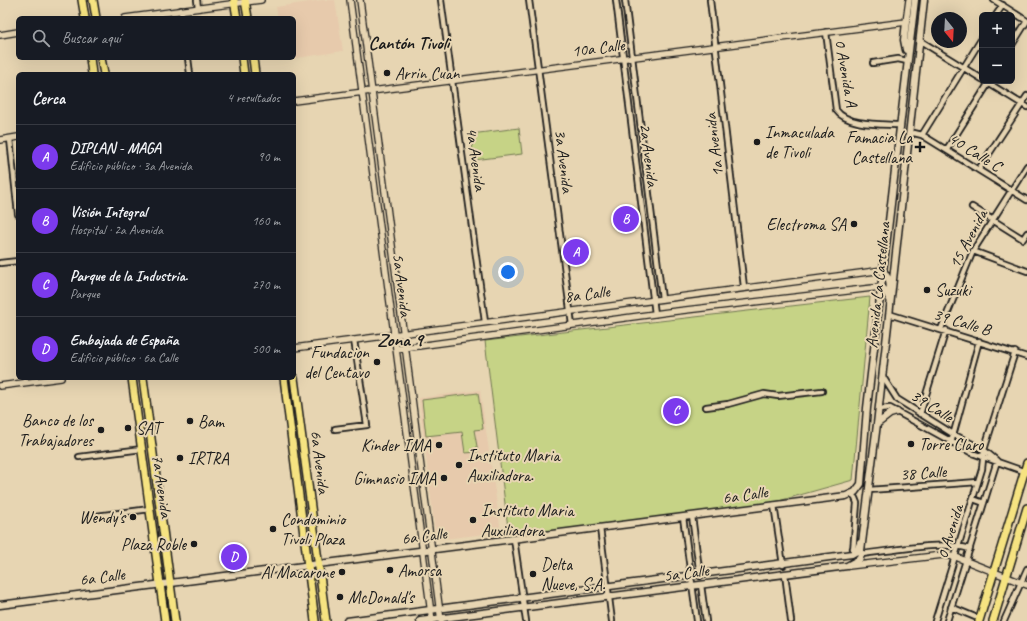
<!DOCTYPE html>
<html lang="es">
<head>
<meta charset="utf-8">
<style>
  body { margin:0; font-family:Caveat,sans-serif; background:#242831; color:#f1f3f6 }
  .controls { position:absolute; right:12px; top:12px; display:grid; overflow:hidden; border-radius:6px; box-shadow:0 4px 16px #0002 }
  .controls button { width:36px; height:36px; display:grid; place-items:center; padding:0; border:0; border-bottom:1px solid #363941; background:#171b24; color:#f1f3f6; font:20px sans-serif }
  .compass { position:absolute; left:931px; top:12px; width:36px; height:36px; border-radius:50%; background:#171b24; box-shadow:0 4px 16px #0002; rotate:162deg }
  .you { position:absolute; left:508px; top:272px; width:14px; height:14px; margin:-10px; border:3px solid #fff; border-radius:50%; background:#1a73e8; box-shadow:0 0 0 6px #1a73e833 }
  .badge { display:grid; place-items:center; width:26px; height:26px; border-radius:50%; background:#7c3aed; color:#fff; font-size:13px; font-weight:700 }
  .pin { position:absolute; translate:-50% -50%; border:2px solid #fff; box-shadow:0 1px 4px #0006 }
  .list { margin:0; padding:0; list-style:none }
  h2 { display:flex; justify-content:space-between; align-items:center; height:52px; margin:0; padding:0 16px; font-size:17px }
  h2 small { font-size:13px; font-weight:400; color:#9ea1a6 }
  .list li { display:grid; grid-template-columns:26px 1fr auto; gap:12px; align-items:center; box-sizing:border-box; height:64px; padding:0 16px; border-top:1px solid #363941 }
  .list b { display:block; font-size:15px; white-space:nowrap }
  .list p { margin:0; font-size:13px; white-space:nowrap; color:#9ea1a6 }
  .list em { font-size:13px; font-style:normal; color:#9ea1a6 }
  .icon { flex:none; width:22px; height:22px; fill:none; stroke:currentColor; stroke-width:2; stroke-linecap:round; stroke-linejoin:round }
  .map { position:relative; flex:none; width:1027px; height:621px; overflow:hidden }
  .search { position:absolute; background:#171b24; box-shadow:0 4px 16px #0002; left:16px; top:16px; width:280px; height:44px; display:flex; align-items:center; gap:10px; box-sizing:border-box; padding:0 14px; border-radius:6px; color:#9ea1a6; font-size:15px }
  .panel { position:absolute; background:#171b24; box-shadow:0 4px 16px #0002; left:16px; top:72px; width:280px; height:308px; border-radius:6px }
  .map>svg:first-child { display:block }
  .built { fill:#e7caac }
  .green { fill:#c6d386; stroke:#717851 }
  .lines { fill:none; stroke-linecap:round; stroke-linejoin:round }
  .minor-casing { stroke:#1c1c1c; stroke-width:8 }
  .tertiary-casing { stroke:#1c1c1c; stroke-width:8 }
  .secondary-casing { stroke:#1c1c1c; stroke-width:9 }
  .primary-casing { stroke:#1c1c1c; stroke-width:10 }
  .minor { stroke:#e7d5b2; stroke-width:4.5 }
  .tertiary { stroke:#e7d5b2; stroke-width:5.5 }
  .secondary { stroke:#e7d5b2; stroke-width:6 }
  .primary { stroke:#f6e381; stroke-width:7 }
  .poi-dot { fill:#1c1c1c; stroke:#e7d5b2; stroke-width:1.5 }
  .labels { text-anchor:middle; dominant-baseline:central; stroke-width:4; stroke-linejoin:round; paint-order:stroke }
  .street-label { font-size:17px; fill:#1c1c1c; stroke:#e7d5b2 }
  .poi-label { font-size:17px; fill:#1c1c1c; stroke:#e7d5b2; text-anchor:start }
  .neighbourhood-label { font-size:18px; font-weight:bold; fill:#1c1c1c; stroke:#e7d5b2 }
  .quarter-label { font-size:19px; font-weight:bold; fill:#1c1c1c; stroke:#e7d5b2 }
</style>
</head>
<body>
<div class="map">
<svg width="1027" height="621" viewBox="0 0 1027 621">
  <rect width="100%" height="100%" fill="#e7d5b2"/>
  <filter id="ink" filterUnits="userSpaceOnUse"><feTurbulence type="fractalNoise" baseFrequency=".025" numOctaves="2"/><feDisplacementMap in="SourceGraphic" scale="8" xChannelSelector="R" yChannelSelector="G"/><feConvolveMatrix kernelMatrix="1 2 1 2 8 2 1 2 1" color-interpolation-filters="sRGB"/></filter>
  <g filter="url(#ink)">
    <path class="built" d="M322,0h13l8,51 -59,9v-2h10v-40h-16l-2,-11z
      M480,390l21,142 -65,8 -17,-142z"/>
    <path class="green" d="M519,128l3,26 -48,6 -3,-26z
      M870,297l-17,183 -78,22 -266,34 -24,-195z
      M478,393l5,36 -9,1 4,22 -13,1 -3,-21 -36,4 -4,-36z"/>
    <g class="lines">
      <g class="minor-casing">
        <path id="minor" d="M197,0l1,8
          M441,0l44,322
          M529,0l43,325
          M616,0l39,314
          M625,0l37,299
          M710,0l34,287
          M994,0l33,21 -15,24
          M181,10l1,8
          M996,15l7,-10
          M826,32l10,78c11,16 45,14 63,15
          M919,40l63,39
          M188,58l2,16
          M873,63l25,-4 9,2
          M985,81l42,26
          M922,135l60,-97
          M908,136l6,-3 8,2 105,65
          M10,139l8,75
          M947,149l43,-68
          M979,169l48,-73
          M972,207l51,32 4,-6
          M973,251l54,20
          M0,263l18,-2
          M889,314l138,43
          M941,329l32,-78 54,-85
          M883,377l14,22 56,35 31,16 12,10
          M706,407l22,-3 36,-10 14,2 44,-5
          M879,409l11,-1 82,45 54,19
          M920,414l26,-84
          M335,429l32,-4 -13,-85
          M951,443l28,-102
          M79,457l63,-8
          M869,490l109,-8
          M851,494l4,4 2,5 -4,48
          M973,499l11,4
          M774,505l9,60
          M96,516l54,-7
          M692,516l8,60
          M683,517l14,104
          M600,528l12,93
          M514,539l12,82
          M853,548l9,6c29,-3 81,-14 108,-5
          M785,574l6,47
          M701,585l5,36
          M951,607l24,10
          M935,621l47,-152 2,-19 31,-98
          M947,621l50,-160
          M1004,621l23,-52"/>
      </g>
      <g class="tertiary-casing">
        <path id="tertiary" d="M350,0l82,621
          M360,0l81,621
          M125,18l136,-18
          M0,35l18,-3
          M294,101l612,-79 3,-22
          M0,140l18,-3
          M294,348l589,-78
          M396,349l273,-37 212,-25
          M0,386l61,-8
          M849,566l94,-11 13,2 71,28"/>
      </g>
      <g class="secondary-casing">
        <path id="secondary" d="M906,22l-2,18 2,10
          M883,270l6,10 1,9
          M881,287l3,2 6,11
          M877,424l13,-10 7,-2
          M0,605l846,-109 9,-4 6,-8 6,-76 48,-408
          M347,621l505,-67 5,-3 3,-8
          M420,621l427,-55 13,-7 17,-135 47,-424"/>
      </g>
      <g class="primary-casing">
        <path id="primary" d="M82,0l3,18
          M93,0l3,18
          M234,0l3,18
          M245,0l3,18
          M90,58l2,16
          M101,58l3,16
          M242,58l2,16
          M253,58l2,16
          M132,378l33,243
          M143,378l32,243
          M284,378l31,243
          M294,378l32,243
          M979,621l48,-158
          M993,621l34,-113"/>
      </g>
      <use href="#minor" class="minor"/>
      <use href="#tertiary" class="tertiary"/>
      <use href="#secondary" class="secondary"/>
      <use href="#primary" class="primary"/>
    </g>
  </g>
  <g class="poi-dot">
    <circle cx="387" cy="73" r="4"/>
    <circle cx="757" cy="142" r="4"/>
    <path d="M918 141h4v4h4v4h-4v4h-4v-4h-4v-4h4z"/>
    <circle cx="854" cy="224" r="4"/>
    <circle cx="927" cy="290" r="4"/>
    <circle cx="377" cy="362" r="4"/>
    <circle cx="190" cy="421" r="4"/>
    <circle cx="128" cy="428" r="4"/>
    <circle cx="101" cy="430" r="4"/>
    <circle cx="911" cy="444" r="4"/>
    <circle cx="439" cy="445" r="4"/>
    <circle cx="180" cy="458" r="4"/>
    <circle cx="459" cy="465" r="4"/>
    <circle cx="444" cy="478" r="4"/>
    <circle cx="133" cy="517" r="4"/>
    <circle cx="473" cy="520" r="4"/>
    <circle cx="273" cy="529" r="4"/>
    <circle cx="194" cy="544" r="4"/>
    <circle cx="390" cy="570" r="4"/>
    <circle cx="342" cy="572" r="4"/>
    <circle cx="533" cy="574" r="4"/>
    <circle cx="340" cy="597" r="4"/>
  </g>
  <g class="labels">
    <g class="street-label">
      <text transform="translate(598 48) rotate(-7)">10a Calle</text>
      <text transform="translate(846 73) rotate(80)">0 Avenida A</text>
      <text transform="translate(714 145) rotate(-97)">1a Avenida</text>
      <text transform="translate(975 152) rotate(32)">40 Calle C</text>
      <text transform="translate(649 155) rotate(83)">2a Avenida</text>
      <text transform="translate(476 159) rotate(82)">4a Avenida</text>
      <text transform="translate(564 161) rotate(83)">3a Avenida</text>
      <text transform="translate(968 239) rotate(-62)">15 Avenida</text>
      <text transform="translate(402 285) rotate(83)">5a Avenida</text>
      <text transform="translate(878 285) rotate(-84)">Avenida La Castellana</text>
      <text transform="translate(587 294) rotate(-7)">8a Calle</text>
      <text transform="translate(962 322) rotate(17)">39 Calle B</text>
      <text transform="translate(932 406) rotate(32)">39 Calle</text>
      <text transform="translate(320 462) rotate(83)">6a Avenida</text>
      <text transform="translate(923 473) rotate(-4)">38 Calle</text>
      <text transform="translate(162 486) rotate(82)">7a Avenida</text>
      <text transform="translate(745 495) rotate(-8)">6a Calle</text>
      <text transform="translate(950 532) rotate(-73)">0 Avenida</text>
      <text transform="translate(424 536) rotate(-7)">6a Calle</text>
      <text transform="translate(686 573) rotate(-7)">5a Calle</text>
      <text transform="translate(102 577) rotate(-7)">6a Calle</text>
    </g>
    <g class="poi-label">
      <text x="395" y="73">Arrin Cuan</text>
      <text x="765" y="132">Inmaculada<tspan x="765" dy="20">de Tivoli</tspan></text>
      <text x="912" y="137" text-anchor="end">Famacia La<tspan x="912" dy="20">Castellana</tspan></text>
      <text x="846" y="224" text-anchor="end">Electroma SA</text>
      <text x="935" y="290">Suzuki</text>
      <text x="369" y="352" text-anchor="end">Fundacion<tspan x="369" dy="20">del Centavo</tspan></text>
      <text x="93" y="420" text-anchor="end">Banco de los<tspan x="93" dy="20">Trabajadores</tspan></text>
      <text x="198" y="421">Bam</text>
      <text x="136" y="428">SAT</text>
      <text x="919" y="444">Torre Claro</text>
      <text x="431" y="445" text-anchor="end">Kinder IMA</text>
      <text x="467" y="455">Instituto Maria<tspan x="467" dy="20">Auxiliadora.</tspan></text>
      <text x="188" y="458">IRTRA</text>
      <text x="436" y="478" text-anchor="end">Gimnasio IMA</text>
      <text x="481" y="510">Instituto Maria<tspan x="481" dy="20">Auxiliadora</tspan></text>
      <text x="125" y="517" text-anchor="end">Wendy's</text>
      <text x="281" y="519">Condominio<tspan x="281" dy="20">Tivoli Plaza</tspan></text>
      <text x="186" y="544" text-anchor="end">Plaza Roble</text>
      <text x="541" y="564">Delta<tspan x="541" dy="20">Nueve, S.A.</tspan></text>
      <text x="398" y="570">Amorsa</text>
      <text x="334" y="572" text-anchor="end">Al Macarone</text>
      <text x="348" y="597">McDonald's</text>
    </g>
    <g class="neighbourhood-label">
      <text x="409" y="43">Cantón Tivoli</text>
    </g>
    <g class="quarter-label">
      <text x="400" y="340">Zona 9</text>
    </g>
  </g>
</svg>
<div class="controls">
<button>+</button>
<button>−</button>
</div>
<svg class="compass" viewBox="-18 -18 36 36"><path d="M0-13l5 13h-10z" fill="#e53935"/><path d="M0 13l5-13h-10z" fill="#9ea1a6"/></svg>
<div class="you"></div>
<div class="pin badge" style="left:576px;top:252px">A</div>
<div class="pin badge" style="left:626px;top:219px">B</div>
<div class="pin badge" style="left:676px;top:411px">C</div>
<div class="pin badge" style="left:234px;top:557px">D</div>
<div class="search"><svg class="icon" aria-label="search" viewBox="0 0 24 24"><circle cx="10" cy="10" r="6"/><path d="M15 15l6 6"/></svg>Buscar aquí</div>
<section class="panel">
<h2>Cerca<small>4 resultados</small></h2>
<ul class="list">
<li><span class="badge">A</span><div><b>DIPLAN - MAGA</b><p>Edificio público · 3a Avenida</p></div><em>90 m</em></li>
<li><span class="badge">B</span><div><b>Visión Integral</b><p>Hospital · 2a Avenida</p></div><em>160 m</em></li>
<li><span class="badge">C</span><div><b>Parque de la Industria.</b><p>Parque</p></div><em>270 m</em></li>
<li><span class="badge">D</span><div><b>Embajada de España</b><p>Edificio público · 6a Calle</p></div><em>500 m</em></li>
</ul>
</section>
</div>
</body>
</html>
